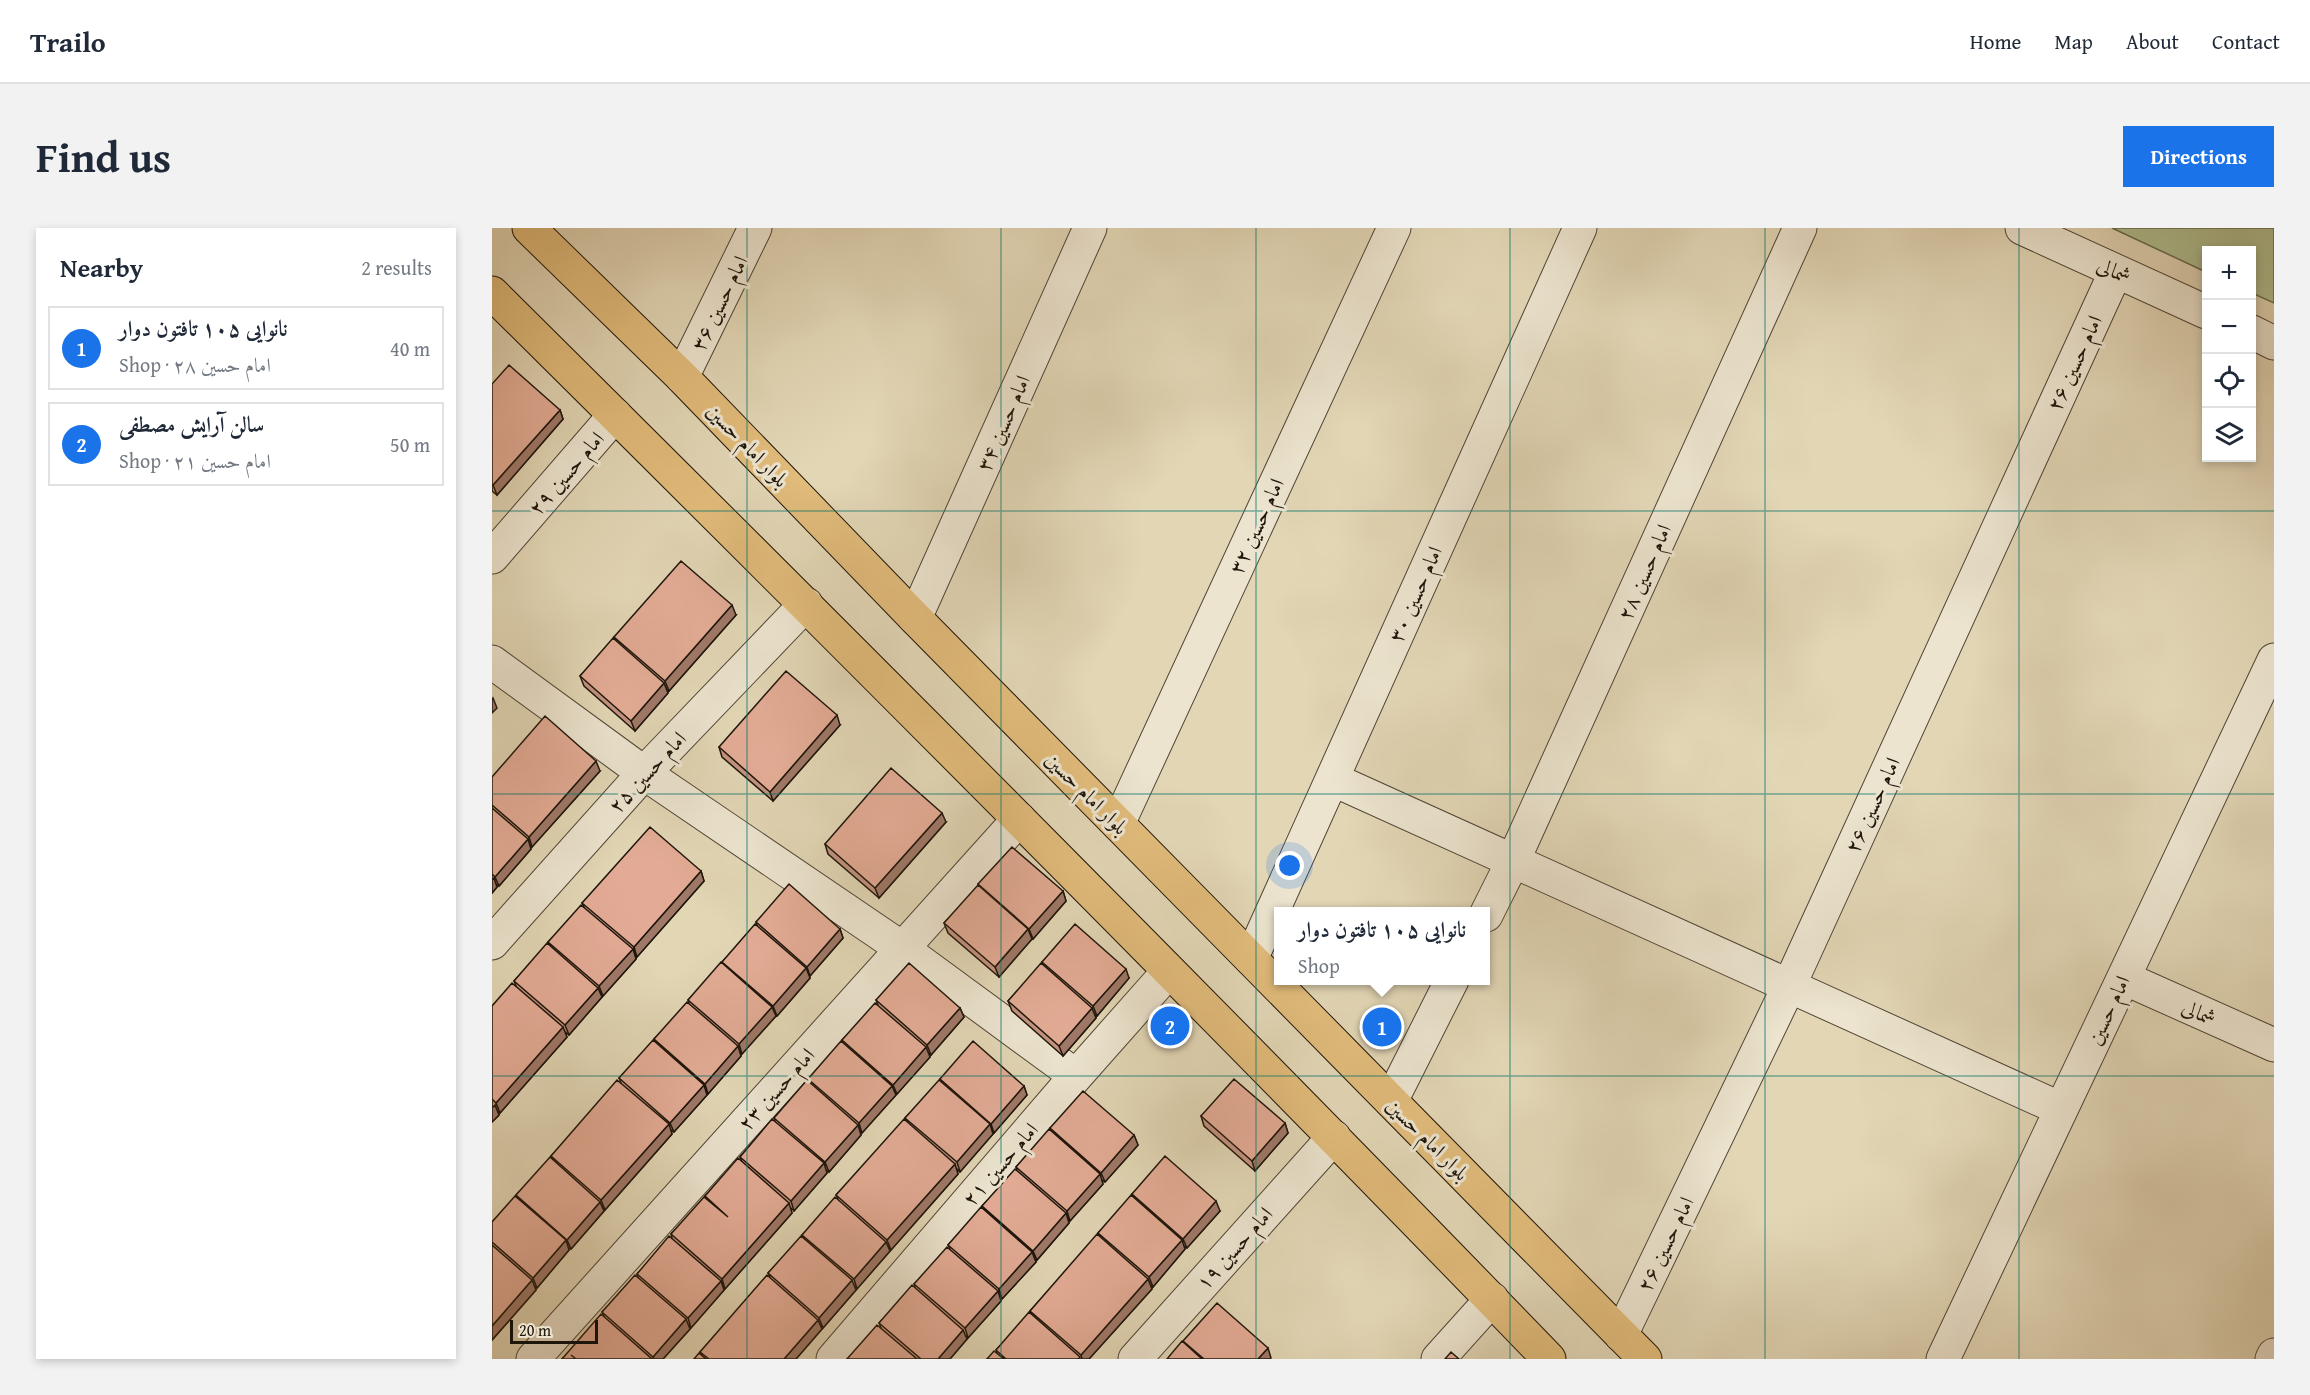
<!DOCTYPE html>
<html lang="en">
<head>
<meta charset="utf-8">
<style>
  body { margin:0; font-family:"Gentium Book Plus",Amiri,serif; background:#f2f2f3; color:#1f2937 }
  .controls { position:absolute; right:18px; top:18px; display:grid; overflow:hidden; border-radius:0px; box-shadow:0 3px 9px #0003 }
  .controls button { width:54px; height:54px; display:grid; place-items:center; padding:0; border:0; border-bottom:2px solid #e0e1e3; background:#fff; color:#1f2937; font:30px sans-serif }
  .scale { position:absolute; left:18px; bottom:15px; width:88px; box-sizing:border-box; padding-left:6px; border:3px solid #1e150b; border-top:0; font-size:16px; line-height:21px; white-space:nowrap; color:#1e150b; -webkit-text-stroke:4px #ece4cf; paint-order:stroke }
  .you { position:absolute; left:798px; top:638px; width:21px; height:21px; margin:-15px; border:4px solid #fff; border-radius:50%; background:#1a73e8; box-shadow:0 0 0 9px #1a73e833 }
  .badge { display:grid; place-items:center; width:39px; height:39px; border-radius:50%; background:#1a73e8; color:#fff; font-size:20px; font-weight:700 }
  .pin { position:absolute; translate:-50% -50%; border:3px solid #fff; box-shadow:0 2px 6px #0006 }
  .popup { position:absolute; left:782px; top:679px; width:216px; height:78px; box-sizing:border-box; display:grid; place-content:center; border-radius:0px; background:#fff; filter:drop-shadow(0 2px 4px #0005); font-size:20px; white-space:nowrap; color:#747a83 }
  .popup b { font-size:22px; color:#1f2937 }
  .popup::after { content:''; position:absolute; left:50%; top:100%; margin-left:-12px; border:12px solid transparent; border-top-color:#fff }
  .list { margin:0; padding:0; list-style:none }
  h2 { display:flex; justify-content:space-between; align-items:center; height:78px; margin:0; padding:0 24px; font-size:26px }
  h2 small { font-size:20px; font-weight:400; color:#747a83 }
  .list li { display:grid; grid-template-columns:39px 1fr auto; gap:18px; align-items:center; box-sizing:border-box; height:84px; margin:0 12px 12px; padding:0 12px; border:2px solid #e0e1e3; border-radius:0px }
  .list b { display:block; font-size:22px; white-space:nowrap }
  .list p { margin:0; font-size:20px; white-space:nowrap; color:#747a83 }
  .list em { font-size:20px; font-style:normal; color:#747a83 }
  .icon { flex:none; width:33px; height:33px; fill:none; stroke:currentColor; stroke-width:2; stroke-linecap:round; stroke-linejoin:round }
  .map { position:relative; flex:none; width:1782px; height:1131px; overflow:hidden; border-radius:0px }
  header { display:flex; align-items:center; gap:36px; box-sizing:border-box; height:84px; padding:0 30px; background:#fff; border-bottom:2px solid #e0e1e3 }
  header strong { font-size:28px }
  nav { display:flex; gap:33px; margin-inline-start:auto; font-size:21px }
  .intro { display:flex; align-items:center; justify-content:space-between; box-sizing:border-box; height:144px; padding:0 36px }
  h1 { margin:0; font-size:42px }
  .button { padding:15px 27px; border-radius:0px; background:#1a73e8; color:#fff; font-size:21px; font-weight:700 }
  main { display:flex; gap:36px; padding:0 36px }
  aside { flex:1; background:#fff; border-radius:0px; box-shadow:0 3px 9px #0003 }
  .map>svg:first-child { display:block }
  .green { fill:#afbe90; stroke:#666a4e; stroke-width:1.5 }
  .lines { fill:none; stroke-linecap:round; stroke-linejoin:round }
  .minor-casing { stroke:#4f4536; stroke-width:35 }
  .major-casing { stroke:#1e150b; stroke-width:35 }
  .minor { stroke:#ece4cf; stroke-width:33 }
  .major { stroke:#e1bb7a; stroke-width:33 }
  .wall { fill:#c39380; stroke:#1e150b; stroke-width:1.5 }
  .shaded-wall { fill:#9f7868; stroke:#1e150b; stroke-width:1.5 }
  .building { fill:#e3ab95; stroke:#1e150b; stroke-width:1.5 }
  .grid { fill:none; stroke:#0f766e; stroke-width:1.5; stroke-opacity:0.55 }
  .labels { text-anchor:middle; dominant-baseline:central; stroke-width:6; stroke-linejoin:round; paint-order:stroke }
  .street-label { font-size:21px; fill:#1e150b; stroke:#ece4cf }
</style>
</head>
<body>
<header>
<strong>Trailo</strong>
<nav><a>Home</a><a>Map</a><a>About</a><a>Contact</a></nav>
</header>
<div class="intro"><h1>Find us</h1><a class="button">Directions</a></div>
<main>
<aside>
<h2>Nearby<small>2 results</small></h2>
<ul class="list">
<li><span class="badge">1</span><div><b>نانوایی ۱۰۵ تافتون دوار</b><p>Shop · امام حسین ۲۸</p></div><em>40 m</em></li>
<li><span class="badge">2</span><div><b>سالن آرایش مصطفی</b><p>Shop · امام حسین ۲۱</p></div><em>50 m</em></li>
</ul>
</aside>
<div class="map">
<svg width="1782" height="1131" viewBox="0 0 1782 1131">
  <rect width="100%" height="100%" fill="#e2d6b5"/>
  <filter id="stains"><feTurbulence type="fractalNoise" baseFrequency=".00333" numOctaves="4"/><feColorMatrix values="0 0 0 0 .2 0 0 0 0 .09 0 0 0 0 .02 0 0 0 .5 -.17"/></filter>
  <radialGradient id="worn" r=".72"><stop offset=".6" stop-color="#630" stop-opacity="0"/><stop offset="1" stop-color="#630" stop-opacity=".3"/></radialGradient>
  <path class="green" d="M1620,0h162v75l-22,-10v-43h-46v22z"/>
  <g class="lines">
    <g class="minor-casing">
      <path id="minor" d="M1530,0l184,84
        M1760,104l22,11
        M190,149l73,-149
        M0,329l123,-142
        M423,390l175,-390
        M0,434l152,111 259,176 173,127
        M840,551l729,330
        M626,596l276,-596
        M994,687l27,-54 287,-633
        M0,715l152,-170 162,-169
        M759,731l329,-731
        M1632,750l150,67
        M899,873l61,-121
        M1129,1107l168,-349 327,-715
        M41,1131l486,-540
        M341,1131l243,-283 93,-105
        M643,1131l199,-222
        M946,1131l54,-60
        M1451,1131l331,-699
        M1780,1131l2,-4"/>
    </g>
    <g class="major-casing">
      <path id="major" d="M37,0l153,149 233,241 730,741
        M0,65c355,352 709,706 1057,1066"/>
    </g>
    <use href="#minor" class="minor"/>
    <use href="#major" class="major"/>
  </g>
  <path class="wall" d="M0,156l68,26 3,9 -66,76 -5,-4z
    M244,387l-67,76 -3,-2 2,4 -33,38 -51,-45 -4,-10 36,-36 -2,-3z
    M348,497l-67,76 -51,-44 -3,-10z
    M108,543l-68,76 -2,-2 1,4 -32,37 -3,-2 1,3 -5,6v-116z
    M454,594l-67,76 -51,-44 -3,-10z
    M209,643l3,10 -67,76 -2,-2 1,4 -33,37 -2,-2 1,3 -33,38 -4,-3 2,5 -67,76 -3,-2 2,4 -7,7v-116l24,-20 -2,-5 35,-36 -1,-3 36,-35 -2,-4z
    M486,656l85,7 3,10 -33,38 -2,-2 1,2 -33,38 -51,-44 -4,-10 35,-36z
    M264,694l84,7 3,9 -33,38 -1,-1 1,3 -33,38 -2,-2 1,2 -34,38 -2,-2 1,4 -33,38 -2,-3 1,4 -33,37 -3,-2 1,4 -67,76 -2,-2 1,3 -33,38 -3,-2 1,3 -32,38 -3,-2 2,4 -44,50v-118l26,-24 -2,-3 36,-35 -1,-4 70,-73 -2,-5 36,-35 -1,-4 35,-35 -1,-4 35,-35 -1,-3 35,-36z
    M550,734l87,16 -32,38 -3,-2 2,4 -33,38 -51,-45 -4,-10 35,-36z
    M384,772l84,8 4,9 -33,38 -3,-2 2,4 -33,37 -2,-1 1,2 -34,38 -2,-2 1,4 -32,37 -3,-2 1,3 -33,38 -4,-4 2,6 -67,76 -2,-2 1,3 -33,38 -2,-2 1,3 -27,30h-101l42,-43 -2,-4 36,-35 -1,-3 35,-36 -1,-4 35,-36 -1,-2 37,-34 -2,-5 35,-36 -1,-3 35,-36 -1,-3 35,-36 -1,-3 36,-35z
    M448,851l84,7 3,9 -33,38 -2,-1 1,2 -33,38 -3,-3 1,5 -67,76 -2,-2 1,3 -33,38 -2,-2 1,3 -33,38 -3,-2 2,3 -26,30h-102l8,-4 -2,-3 70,-75 -2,-4 36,-35 -2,-3 36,-36 -2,-4 71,-73 -2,-4 36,-36z
    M709,888l84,7 3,10 -33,38 -51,-45z
    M558,900l84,7 4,10 -33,37 -3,-2 1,4 -33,37 -2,-2 1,4 -32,37 -2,-1 1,3 -34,37 -2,-2 1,4 -33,37 -2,-2 1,3 -17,20h-103l34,-31 -2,-5 36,-36 -1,-3 36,-35 -2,-4 35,-36 -1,-3 35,-35 -1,-4 35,-36z
    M640,966l88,17 -33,37 -3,-2 1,3 -32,38 -3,-2 2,4 -63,70h-102l10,-6 -1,-3 35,-35 -1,-4 69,-75 -1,-3 35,-36z"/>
  <path class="shaded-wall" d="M68,182l3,9 -66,76 -4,-10z
    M240,377l4,10 -67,76 -4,-10z
    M172,455l4,10 -33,38 -4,-10z
    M1,470l4,10 -5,5v-13z
    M345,487l3,10 -67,76 -3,-9z
    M104,533l4,10 -68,76 -3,-10z
    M450,585l4,9 -67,76 -4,-10z
    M36,611l3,10 -32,37 -4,-9z
    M209,643l3,10 -67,76 -3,-10z
    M2,650l3,9 -5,6v-13z
    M571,663l3,10 -33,38 -4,-10z
    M348,701l3,9 -33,38 -3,-9z
    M536,701l4,10 -33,38 -4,-10z
    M141,721l3,10 -33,37 -4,-10z
    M314,740l4,10 -33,38 -4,-10z
    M634,741l3,9 -32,38 -4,-10z
    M106,760l4,9 -33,38 -4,-10z
    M280,779l4,9 -34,38 -3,-10z
    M468,780l4,9 -33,38 -4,-10z
    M600,780l4,10 -33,38 -4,-10z
    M71,799l4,10 -67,76 -4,-10z
    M246,818l3,10 -33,38 -3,-10z
    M434,819l4,10 -33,37 -4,-9z
    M212,857l3,10 -33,37 -4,-9z
    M400,858l4,9 -34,38 -3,-10z
    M532,858l3,9 -33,38 -3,-9z
    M3,877l4,10 -7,7v-14z
    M793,895l3,10 -33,38 -3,-10z
    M177,896l3,10 -67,76 -4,-10z
    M498,896l3,10 -33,38 -3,-10z
    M366,897l3,10 -32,37 -4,-10z
    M642,907l4,10 -33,37 -4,-9z
    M332,935l3,10 -33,38 -3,-10z
    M463,936l3,10 -67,76 -4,-10z
    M608,946l3,10 -33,37 -3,-10z
    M724,973l4,10 -33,37 -4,-9z
    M108,974l4,9 -33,38 -4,-9z
    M297,975l3,10 -67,76 -3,-10z
    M574,985l3,10 -32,37 -4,-9z
    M74,1012l3,10 -32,38 -4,-10z
    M690,1012l3,9 -32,38 -4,-10z
    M394,1014l4,9 -33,38 -3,-10z
    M540,1024l4,10 -34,37 -3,-10z
    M656,1051l4,10 -63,70h-7l-1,-4z
    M40,1052l4,10 -44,50v-14z
    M360,1052l4,10 -33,38 -4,-10z
    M229,1053l3,9 -33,38 -3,-10z
    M506,1063l3,10 -33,37 -3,-10z
    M194,1091l4,10 -27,30h-9l-1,-2z
    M326,1092l4,9 -26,30h-12z
    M471,1102l4,9 -17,20h-12z
    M776,1120l3,10 -1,1h-12z"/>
  <path class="building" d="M17,137l51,45 -67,75h-1v-101z
    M189,333l51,44 -67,76 -51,-44z
    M121,410l51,45 -33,38 -51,-45z
    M294,443l51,44 -67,77 -51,-45z
    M53,488l51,45 -67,76 -37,-32v-28z
    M399,540l51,45 -67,75 -50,-44z
    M0,580l36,31 -33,38 -3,-3z
    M158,599l51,44 -67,76 -52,-44z
    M520,619l51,44 -34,38 -51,-45z
    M297,656l51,45 -33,38 -51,-45z
    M486,657l50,44 -33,38 -51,-44z
    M89,677l52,44 -34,37 -51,-44z
    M263,696l51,44 -33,38 -51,-44z
    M583,696l51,45 -33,37 -51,-44z
    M55,715l51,45 -33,37 -51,-44z
    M229,734l51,45 -33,37 -51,-44z
    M417,735l51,45 -33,37 -51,-45z
    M549,735l51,45 -33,38 -51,-45z
    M20,755l51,44 -67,76 -4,-4v-93z
    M195,774l51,44 -33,38 -51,-45z
    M383,775l51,44 -33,38 -51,-45z
    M161,812l51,45 -34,38 -51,-45z
    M349,813l51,45 -33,37 -51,-44z
    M481,813l51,45 -33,38 -51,-45z
    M742,851l51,44 -33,38 -51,-45z
    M125,852l52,44 -68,76 -50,-44z
    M315,852l51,45 -33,37 -51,-44z
    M447,852l51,44 -33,38 -52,-44z
    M591,863l51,44 -33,38 -51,-45z
    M280,891l52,44 -33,38 -51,-44z
    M412,891l51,45 -68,76 -51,-45z
    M557,901l51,45 -33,37 -51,-44z
    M673,928l51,45 -33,38 -51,-45z
    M58,929l50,45 -33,38 -51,-45z
    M246,930l51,45 -67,76 -51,-45 33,-37 24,20 -23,-21z
    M523,941l51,44 -33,38 -51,-45z
    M639,967l51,45 -33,37 -51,-44z
    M23,968l51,44 -33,38 -41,-36v-20z
    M343,969l51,45 -32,37 -52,-44z
    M489,979l51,45 -33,37 -51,-44z
    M605,1006l51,45 -67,76 -51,-44z
    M177,1008l52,45 -33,37 -51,-44z
    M309,1008l51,44 -33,38 -51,-45z
    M0,1017l40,35 -40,46z
    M455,1019l51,44 -33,37 -51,-44z
    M143,1047l51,44 -33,38 -51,-45z
    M275,1047l51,45 -34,39h-75l-9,-7z
    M420,1057l51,45 -25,29h-17l-42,-36z
    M725,1075l51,45 -10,11h-54l-21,-18z
    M537,1084l51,45 -2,2h-72l-10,-9z
    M109,1086l51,45h-76l-5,-4 5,4h-14z
    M385,1097l40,34h-70z
    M690,1113l20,18h-35z
    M502,1123l10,8h-17z
    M959,1124l8,7h-14z
    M207,1125l7,6h-12z"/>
  <path class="grid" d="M255,0v1131M509,0v1131M764,0v1131M1018,0v1131M1273,0v1131M1527,0v1131M0,283h1782M0,566h1782M0,848h1782"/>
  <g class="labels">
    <g class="street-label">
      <text transform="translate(1622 42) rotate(24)">شمالی</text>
      <text transform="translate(227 75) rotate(-64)">امام حسین ۳۶</text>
      <text transform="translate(1582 135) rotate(-65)">امام حسین ۲۶</text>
      <text transform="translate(511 195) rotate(-66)">امام حسین ۳۴</text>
      <text transform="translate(256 217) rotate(46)">بلوار امام حسین</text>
      <text transform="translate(74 245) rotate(-49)">امام حسین ۲۹</text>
      <text transform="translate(764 298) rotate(-65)">امام حسین ۳۲</text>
      <text transform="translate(1152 344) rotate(-66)">امام حسین ۲۸</text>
      <text transform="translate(923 366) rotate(-66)">امام حسین ۳۰</text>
      <text transform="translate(155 544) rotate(-47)">امام حسین ۲۵</text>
      <text transform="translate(595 565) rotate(45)">بلوار امام حسین</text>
      <text transform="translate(1380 577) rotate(-65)">امام حسین ۲۶</text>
      <text transform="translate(1616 782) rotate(-65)">امام حسین</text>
      <text transform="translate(1707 784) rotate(24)">شمالی</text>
      <text transform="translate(284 861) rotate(-48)">امام حسین ۲۳</text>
      <text transform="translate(936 911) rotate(45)">بلوار امام حسین</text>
      <text transform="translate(508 936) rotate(-49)">امام حسین ۲۱</text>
      <text transform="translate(1173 1016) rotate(-64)">امام حسین ۲۶</text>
      <text transform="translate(742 1020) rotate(-48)">امام حسین ۱۹</text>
    </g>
  </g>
  <rect width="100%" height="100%" filter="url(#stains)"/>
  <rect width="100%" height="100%" fill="url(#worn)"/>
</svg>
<div class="controls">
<button>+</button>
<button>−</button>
<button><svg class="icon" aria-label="locate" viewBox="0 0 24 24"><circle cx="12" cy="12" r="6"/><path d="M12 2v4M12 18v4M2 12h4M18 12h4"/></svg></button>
<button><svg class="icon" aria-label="layers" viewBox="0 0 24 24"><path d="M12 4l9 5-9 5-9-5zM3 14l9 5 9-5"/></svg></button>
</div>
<div class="scale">20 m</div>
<div class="you"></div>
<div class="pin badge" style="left:890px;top:799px">1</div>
<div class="popup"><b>نانوایی ۱۰۵ تافتون دوار</b>Shop</div>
<div class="pin badge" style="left:678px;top:798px">2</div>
</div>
</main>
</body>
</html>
